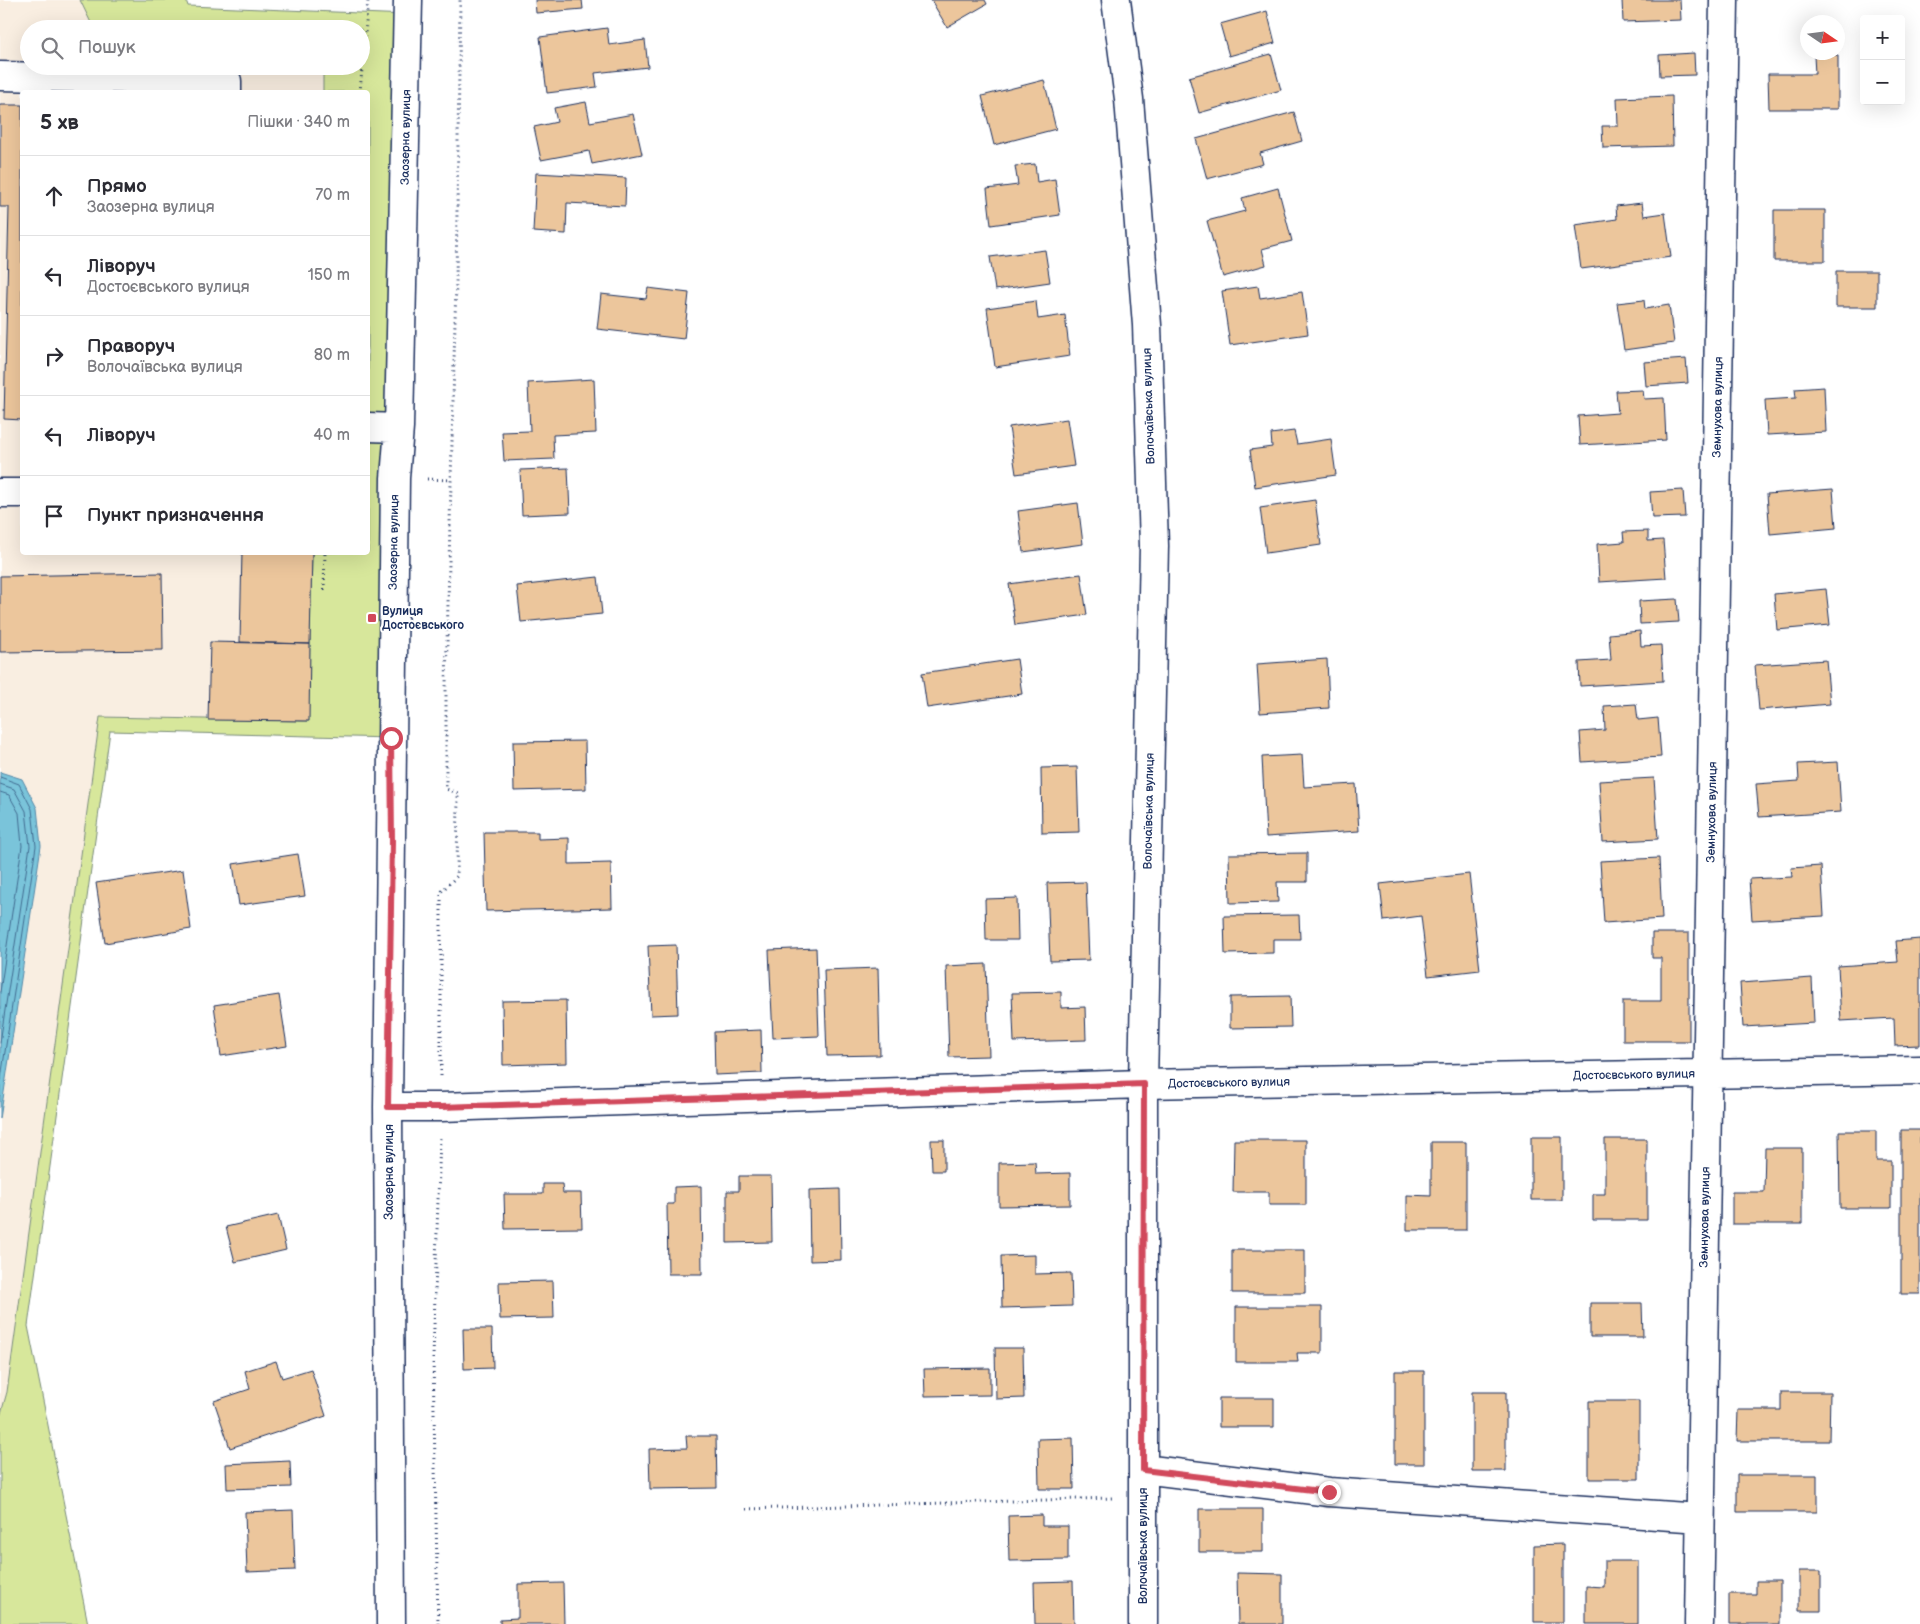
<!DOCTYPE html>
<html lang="uk">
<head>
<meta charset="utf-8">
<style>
  body { margin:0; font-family:"Balsamiq Sans",sans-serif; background:#f2f2f3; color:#2b2b33 }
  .controls { position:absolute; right:15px; top:15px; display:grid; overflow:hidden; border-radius:5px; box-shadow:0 5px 20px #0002 }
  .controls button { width:45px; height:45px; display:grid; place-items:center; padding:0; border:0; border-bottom:1px solid #e1e1e2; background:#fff; color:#2b2b33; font:25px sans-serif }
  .compass { position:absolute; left:1800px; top:15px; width:45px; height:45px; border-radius:50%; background:#fff; box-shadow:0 5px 20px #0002; rotate:103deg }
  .stop { position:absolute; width:15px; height:15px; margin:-11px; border:4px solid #d1495b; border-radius:50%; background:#fff }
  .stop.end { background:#d1495b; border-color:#fff; box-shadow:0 1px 5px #0008 }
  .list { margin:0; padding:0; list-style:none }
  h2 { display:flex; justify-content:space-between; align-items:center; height:65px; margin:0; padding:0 20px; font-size:21px }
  h2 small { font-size:16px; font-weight:400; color:#7c7c81 }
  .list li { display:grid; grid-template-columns:32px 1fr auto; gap:15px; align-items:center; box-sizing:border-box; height:80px; padding:0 20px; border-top:1px solid #e1e1e2 }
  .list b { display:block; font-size:19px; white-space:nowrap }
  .list p { margin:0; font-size:16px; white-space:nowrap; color:#7c7c81 }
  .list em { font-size:16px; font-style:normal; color:#7c7c81 }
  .icon { flex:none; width:28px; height:28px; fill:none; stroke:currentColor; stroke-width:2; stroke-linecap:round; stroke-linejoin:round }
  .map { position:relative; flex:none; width:1920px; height:1624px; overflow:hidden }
  .search { position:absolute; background:#fff; box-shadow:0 5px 20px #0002; left:20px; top:20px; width:350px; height:55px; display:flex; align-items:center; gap:12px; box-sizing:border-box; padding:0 18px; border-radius:28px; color:#7c7c81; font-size:19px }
  .panel { position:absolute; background:#fff; box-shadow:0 5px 20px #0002; left:20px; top:90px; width:350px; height:465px; border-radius:5px }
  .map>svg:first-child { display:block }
  .built { fill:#f9eee1 }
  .green { fill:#d7e79b; stroke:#798b7c }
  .water { fill:#7ac4da; stroke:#5488a8 }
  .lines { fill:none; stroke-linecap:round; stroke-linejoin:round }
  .shore { stroke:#416b90; stroke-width:1 }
  .building { fill:#ecc69c; stroke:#1b2f5e }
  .minor-casing { stroke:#1b2f5e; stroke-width:31 }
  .path { stroke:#1b2f5e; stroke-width:3; stroke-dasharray:1 4; stroke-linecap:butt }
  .minor { stroke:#fff; stroke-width:28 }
  .route { stroke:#d1495b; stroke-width:6 }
  .poi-dot { fill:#d1495b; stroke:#fff; stroke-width:2 }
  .labels { text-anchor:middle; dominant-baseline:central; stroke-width:4; stroke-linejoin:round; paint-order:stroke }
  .street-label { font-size:12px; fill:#1b2f5e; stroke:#fff }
  .poi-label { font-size:12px; font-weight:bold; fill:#1b2f5e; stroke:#fff; text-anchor:start }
</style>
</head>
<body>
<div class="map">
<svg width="1920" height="1624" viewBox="0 0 1920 1624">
  <rect width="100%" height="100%" fill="#fff"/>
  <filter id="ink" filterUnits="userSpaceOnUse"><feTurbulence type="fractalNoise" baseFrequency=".02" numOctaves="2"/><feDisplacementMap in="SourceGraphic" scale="10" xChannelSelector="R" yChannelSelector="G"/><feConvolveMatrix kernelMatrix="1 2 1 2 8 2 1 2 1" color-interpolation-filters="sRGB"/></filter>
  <g filter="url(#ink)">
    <path class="built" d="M0,0h80l14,29h-65v37h294v26h-301v460l290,1 -3,168 -209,-4 -93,675 -7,25z"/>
    <path class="green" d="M80,0h106l2,6 220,9 -17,723 -281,-7 -82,595 60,298h-88v-207l7,-25 93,-675 208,4 4,-168 56,-1v-460h-45v-26h38v-37h-267z"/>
    <path class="water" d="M0,772l22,7 15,29 4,38 -41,273z"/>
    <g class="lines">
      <path class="shore" d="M0,777l19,7 13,25 4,37 -36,239
        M0,784l14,5 12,22 4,35 -30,197
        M0,792l9,3 10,18 3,33 -22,146"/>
    </g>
    <path class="building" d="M535,0h47l1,9 -47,4z
      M931,0h54l2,4 -40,23z
      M1622,0h58l1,20 -58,2z
      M1267,11l8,32 -46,13 -9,-32z
      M607,28l2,17 36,-5 3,27 -53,6 2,14 -50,6 -7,-56z
      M1694,53l1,22 -35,1 -1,-21z
      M1271,54l10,36 -82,23 -10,-36z
      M1838,55v54h-69l-1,-35h47l-1,-18z
      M1044,80l12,49 -62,16 -12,-49z
      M1672,96l1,50 -70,2 -1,-22h16l-1,-28z
      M586,102l4,20 43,-8 9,40 -50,10 -3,-13 -48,9 -7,-33 23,-5 -3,-14z
      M0,105h22v315l-18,-1 5,-212h-9z
      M1294,112l8,29 -42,12 3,11 -56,15 -11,-40z
      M1035,164l2,18 18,-3 5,36 -69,10 -4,-36 31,-4 -3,-19z
      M536,173l90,5 -1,28 -58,-3 -1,31 -33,-2z
      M1278,188l14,53 -30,8 4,16 -43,12 -16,-56 38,-10 -3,-13z
      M1642,203l2,13 21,-3 6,44 -90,12 -6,-44 42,-6 -1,-13z
      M1774,210h51v51h-51z
      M1045,250l5,32 -55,8 -5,-33z
      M1836,271h41v36h-41z
      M1258,286l2,12 42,-6 6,42 -78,11 -8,-54z
      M648,288l41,5 -5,46 -87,-10 4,-35 45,5z
      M1644,300l1,9 24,-4 5,38 -50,7 -7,-47z
      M1036,301l2,18 27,-4 5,41 -75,11 -8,-59z
      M1686,359l2,24 -42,3 -2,-24z
      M594,379l2,54 -43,2 1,24 -50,2 -2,-29 28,-1 -2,-48z
      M1824,387l2,45 -59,3 -2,-35 31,-2 -1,-9z
      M1643,390l1,9 20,-1 2,42 -86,5 -2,-29 40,-3 -2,-22z
      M1067,419l7,47 -58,8 -7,-47z
      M1294,431l3,13 34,-5 5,36 -81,12 -5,-37 22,-3 -1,-13z
      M568,468l2,45 -48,2 -2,-45z
      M1833,489l3,39 -66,6 -3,-40z
      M1683,490l2,27 -33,1 -2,-26z
      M1315,500l6,45 -55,8 -6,-45z
      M1078,503l5,41 -60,8 -5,-41z
      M1648,531v10l15,-1 3,38 -67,4 -2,-38 27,-2 -1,-10z
      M242,552h70l-2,92 -70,-2z
      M162,573l1,77 -163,2v-76z
      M1081,574l6,41 -72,10 -6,-41z
      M598,577l4,37 -81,8 -4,-36z
      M1826,589l4,36 -53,5 -3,-36z
      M1677,599l2,23 -39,2 -1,-23z
      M1640,631l1,15 20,-1 2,36 -83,5 -1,-24 32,-2 -2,-26z
      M210,642l100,2 -1,77 -101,-1z
      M1017,659l5,35 -95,14 -5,-35z
      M1327,659l2,49 -69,5 -3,-49z
      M1826,660l4,44 -71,6 -4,-45z
      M1636,704l2,16 20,-2 3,39 -79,5 -2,-30 25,-2 -1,-24z
      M585,741l1,48 -72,2 -1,-49z
      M1302,755l2,32 52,-3 3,47 -93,6 -4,-80z
      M1838,762l3,50 -82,5 -3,-33 43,-3 -1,-17z
      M1077,767l2,65 -37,1 -1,-65z
      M1654,778l4,61 -55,3 -4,-61z
      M484,832h54v7l31,-1v26l42,-1 1,45 -126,3z
      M1307,853v29h-30l1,20 -48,1 -1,-49z
      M298,854l7,42 -66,9 -6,-41z
      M1659,858l3,61 -58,4 -4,-62z
      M1821,866l3,50 -72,4 -3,-41 43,-2 -1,-9z
      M183,870l8,59 -86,14 -9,-60z
      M1469,874l11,96 -52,6 -7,-60 -37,5 -4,-37z
      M1086,882l3,78 -39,1 -3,-78z
      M1017,898l1,42h-32l-1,-41z
      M1299,915l1,24h-27v14l-48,1 -1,-38z
      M1652,933h37v108h-66v-40h38v-43h-9z
      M1920,939v106l-25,1 -1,-28 -53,3 -3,-55 60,-4 -2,-21z
      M676,945l2,69 -27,1 -3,-69z
      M816,948l3,88 -46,2 -4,-88z
      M986,964l3,92 -40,1 -3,-91z
      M878,968l2,87 -53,1 -3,-86z
      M1812,978l2,45 -71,4 -3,-44z
      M1061,992v16l24,-1 1,33 -72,2 -2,-49z
      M279,995l8,51 -66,10 -7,-51z
      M1290,996l1,31 -61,1v-31z
      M566,1000l1,63 -64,2 -1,-64z
      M761,1030l1,43 -47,2 -1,-43z
      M1901,1130h19v164h-19z
      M1839,1131h37v30h15v47h-51z
      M1531,1137h31v63h-31z
      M1605,1139h42v81h-54v-26h12z
      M931,1140h13v31h-12z
      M1234,1140h72v65h-37v-13h-36z
      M1431,1142h35v88h-59v-35l24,1z
      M1765,1148h37v76h-70v-32h32z
      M1035,1162l1,12 34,-1v32l-71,1v-43z
      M739,1176h32l1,66 -45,1v-52h12z
      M543,1184h19l1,9h18l1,35 -77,1 -1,-35h39z
      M701,1186l1,88h-34l-1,-70h7v-17z
      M840,1189l1,71 -31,1 -1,-71z
      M278,1215l8,35 -51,12 -9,-35z
      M1232,1250h73v43h-73z
      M1035,1255v19l36,-1 1,33 -70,2 -1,-52z
      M553,1281l1,37 -54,1 -1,-37z
      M1590,1303h52l1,34h-53z
      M1236,1307h86v46h-25l1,9h-62z
      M463,1329h29l1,39 -29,1z
      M995,1348h28l1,50 -28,1z
      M276,1361l6,17 29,-9 15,47 -96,32 -16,-47 36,-12 -5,-18z
      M990,1368v27l-65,1 -1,-27z
      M1395,1371h29v93h-29z
      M1472,1392h34v79h-34z
      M1781,1392h49l-1,49h-92l1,-31h43z
      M1219,1398h55v29h-55z
      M1589,1401h50v78h-50z
      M686,1436h30l1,52 -67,1 -1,-40 38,-1z
      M1073,1438l1,51h-35l-1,-50z
      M290,1461l1,26 -64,2 -1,-25z
      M1737,1475h80v37h-80z
      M1199,1509h64v43h-64z
      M293,1510l2,60 -48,2 -2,-60z
      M1042,1515v11h26v34l-59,1 -1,-45z
      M1563,1544v78h-29v-77z
      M1604,1561h34v63h-52v-38l18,1z
      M1799,1571h22v40h-22z
      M1237,1573l45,1v50h-44z
      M1073,1581l1,43h-39l-1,-42z
      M1756,1581h24v43h-51v-30h27z
      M563,1583l1,41h-64v-5l18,-1v-34z"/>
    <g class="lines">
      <g class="minor-casing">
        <path id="minor" d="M1116,0l13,99 18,226 7,221 -11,538v540
          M0,76l227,5v11
          M368,427l31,1
          M0,493h22
          M388,1107h53l702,-23 777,-14
          M1143,1469l186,23 371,26
          M391,1624l-3,-517 7,-629 4,-50 9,-428
          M1699,1624l25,-1624"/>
      </g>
      <path class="path" d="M360,92l8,-92
        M427,479l24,1
        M324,590l1,-38
        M441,1076v-184l16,-16 1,-83 -12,-4v-105l10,-403 4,-281
        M746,1509l366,-11
        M438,1624l-5,-266 7,-221"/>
      <use href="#minor" class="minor"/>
    </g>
  </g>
  <g class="lines" filter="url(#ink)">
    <path class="route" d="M391,738l1,103 -4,266h53l703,-23 -1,386 186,22"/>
  </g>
  <rect class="poi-dot" x="367" y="613" width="10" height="10" rx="2.5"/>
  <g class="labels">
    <g class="street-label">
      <text transform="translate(406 137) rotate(-89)">Заозерна вулиця</text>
      <text transform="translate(1149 406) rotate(-92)">Волочаївська вулиця</text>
      <text transform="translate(1718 407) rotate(-89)">Земнухова вулиця</text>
      <text transform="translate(394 542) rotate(-89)">Заозерна вулиця</text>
      <text transform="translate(1149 811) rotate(-89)">Волочаївська вулиця</text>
      <text transform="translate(1712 812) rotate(-89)">Земнухова вулиця</text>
      <text transform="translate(1634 1075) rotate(-1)">Достоєвського вулиця</text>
      <text transform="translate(1229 1083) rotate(-1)">Достоєвського вулиця</text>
      <text transform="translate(389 1172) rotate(-90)">Заозерна вулиця</text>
      <text transform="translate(1705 1217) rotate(-89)">Земнухова вулиця</text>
      <text transform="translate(1143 1546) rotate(-90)">Волочаївська вулиця</text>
    </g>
    <g class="poi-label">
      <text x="382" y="611">Вулиця<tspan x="382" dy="14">Достоєвського</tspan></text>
    </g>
  </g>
</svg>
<div class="controls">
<button>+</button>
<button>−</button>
</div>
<svg class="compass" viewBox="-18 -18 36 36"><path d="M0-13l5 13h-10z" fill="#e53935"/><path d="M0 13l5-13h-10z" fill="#7c7c81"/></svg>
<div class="stop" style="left:391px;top:738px"></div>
<div class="stop end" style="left:1329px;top:1492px"></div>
<div class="search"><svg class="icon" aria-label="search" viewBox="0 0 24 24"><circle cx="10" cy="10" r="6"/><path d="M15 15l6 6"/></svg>Пошук</div>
<section class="panel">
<h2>5 хв<small>Пішки · 340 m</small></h2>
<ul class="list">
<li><svg class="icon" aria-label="ahead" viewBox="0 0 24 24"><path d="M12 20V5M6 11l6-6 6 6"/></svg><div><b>Прямо</b><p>Заозерна вулиця</p></div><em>70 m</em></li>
<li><svg class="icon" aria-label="left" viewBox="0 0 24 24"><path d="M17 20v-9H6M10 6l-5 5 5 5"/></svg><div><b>Ліворуч</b><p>Достоєвського вулиця</p></div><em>150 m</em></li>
<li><svg class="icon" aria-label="right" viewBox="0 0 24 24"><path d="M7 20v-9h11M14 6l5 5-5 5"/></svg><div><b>Праворуч</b><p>Волочаївська вулиця</p></div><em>80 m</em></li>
<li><svg class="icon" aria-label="left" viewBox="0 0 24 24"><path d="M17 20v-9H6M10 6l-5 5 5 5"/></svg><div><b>Ліворуч</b></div><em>40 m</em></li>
<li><svg class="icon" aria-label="arrive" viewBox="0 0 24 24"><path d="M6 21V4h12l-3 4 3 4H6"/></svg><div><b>Пункт призначення</b></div></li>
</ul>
</section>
</div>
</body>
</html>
